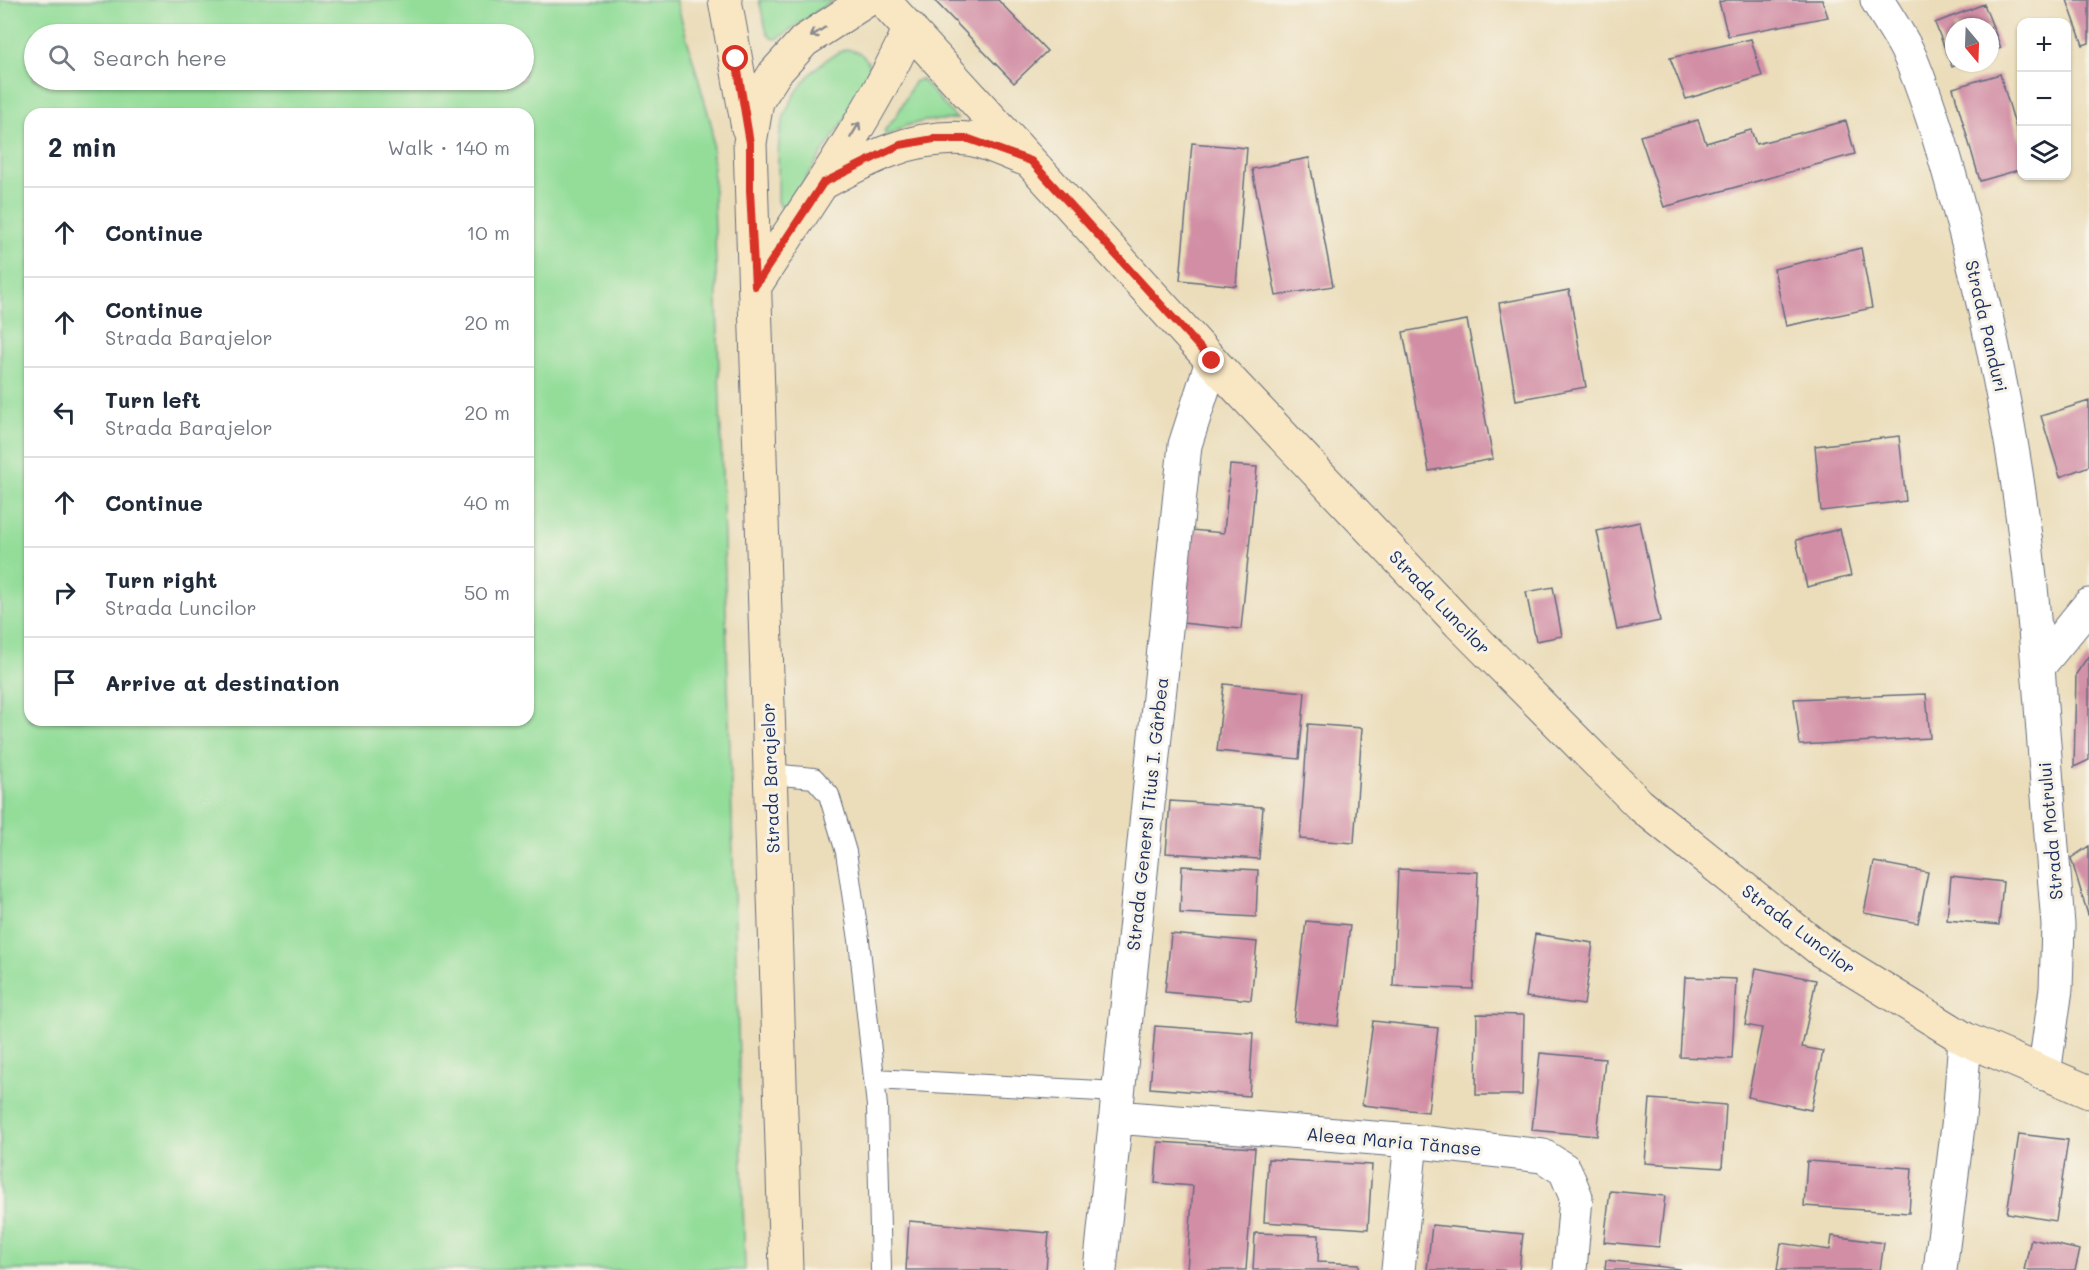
<!DOCTYPE html>
<html lang="en">
<head>
<meta charset="utf-8">
<style>
  body { margin:0; font-family:Mali,sans-serif; background:#f2f2f3; color:#1f2937 }
  .controls { position:absolute; right:18px; top:18px; display:grid; overflow:hidden; border-radius:12px; box-shadow:0 2px 4px #0004 }
  .controls button { width:54px; height:54px; display:grid; place-items:center; padding:0; border:0; border-bottom:2px solid #e0e1e3; background:#fff; color:#1f2937; font:30px sans-serif }
  .compass { position:absolute; left:1945px; top:18px; width:54px; height:54px; border-radius:50%; background:#fff; box-shadow:0 2px 4px #0004; rotate:161deg }
  .stop { position:absolute; width:18px; height:18px; margin:-14px; border:4px solid #d93025; border-radius:50%; background:#fff }
  .stop.end { background:#d93025; border-color:#fff; box-shadow:0 2px 6px #0008 }
  .list { margin:0; padding:0; list-style:none }
  h2 { display:flex; justify-content:space-between; align-items:center; height:78px; margin:0; padding:0 24px; font-size:26px }
  h2 small { font-size:20px; font-weight:400; color:#747a83 }
  .list li { display:grid; grid-template-columns:39px 1fr auto; gap:18px; align-items:center; box-sizing:border-box; height:90px; padding:0 24px; border-top:2px solid #e0e1e3 }
  .list b { display:block; font-size:22px; white-space:nowrap }
  .list p { margin:0; font-size:20px; white-space:nowrap; color:#747a83 }
  .list em { font-size:20px; font-style:normal; color:#747a83 }
  .icon { flex:none; width:33px; height:33px; fill:none; stroke:currentColor; stroke-width:2; stroke-linecap:round; stroke-linejoin:round }
  .map { position:relative; flex:none; width:2089px; height:1270px; overflow:hidden }
  .search { position:absolute; background:#fff; box-shadow:0 2px 4px #0004; left:24px; top:24px; width:510px; height:66px; display:flex; align-items:center; gap:15px; box-sizing:border-box; padding:0 21px; border-radius:33px; color:#747a83; font-size:22px }
  .panel { position:absolute; background:#fff; box-shadow:0 2px 4px #0004; left:24px; top:108px; width:510px; height:618px; border-radius:18px }
  .map>svg:first-child { display:block }
  .green { fill:#93dd99; stroke:#57867c; stroke-width:1.5; fill-rule:evenodd }
  .building { fill:#d28ea5 }
  .lines { fill:none; stroke-linecap:round; stroke-linejoin:round }
  .service-casing { stroke:#646c7e; stroke-width:22 }
  .minor-casing { stroke:#646c7e; stroke-width:35 }
  .secondary-casing { stroke:#646c7e; stroke-width:35 }
  .service { stroke:#fff; stroke-width:20 }
  .minor { stroke:#fff; stroke-width:33 }
  .secondary { stroke:#f9e7c3; stroke-width:33 }
  .oneway { stroke:#8a8b90 }
  .route { stroke:#d93025; stroke-width:8 }
  .labels { text-anchor:middle; dominant-baseline:central; stroke-width:6; stroke-linejoin:round; paint-order:stroke }
  .street-label { font-size:18px; fill:#1b2f5e; stroke:#f7f3e8 }
</style>
</head>
<body>
<div class="map">
<svg width="2089" height="1270" viewBox="0 0 2089 1270">
  <rect width="100%" height="100%" fill="#f7f3e8"/>
  <filter id="ink" filterUnits="userSpaceOnUse"><feTurbulence type="fractalNoise" baseFrequency=".0167" numOctaves="2"/><feDisplacementMap in="SourceGraphic" scale="12" xChannelSelector="R" yChannelSelector="G"/><feConvolveMatrix kernelMatrix="1 2 1 2 8 2 1 2 1" color-interpolation-filters="sRGB"/></filter>
  <filter id="wash" filterUnits="userSpaceOnUse"><feTurbulence type="fractalNoise" baseFrequency=".008" numOctaves="4" result="noise"/><feDisplacementMap in="SourceGraphic" scale="24" xChannelSelector="R" yChannelSelector="G"/><feGaussianBlur stdDeviation="1.35" result="paint"/><feColorMatrix in="noise" values="0 0 0 0 0 0 0 0 0 0 0 0 0 0 0 0 0 1.4 0 .05"/><feComposite in="paint" operator="in"/></filter>
  <g filter="url(#wash)">
    <rect width="100%" height="100%" fill="#ebddba"/>
    <path class="green" d="M0,0h676l36,127 33,1143h-742l-3,-7zM524,34v46h-490v-46zM30,114h498v606h-498z
      M759,0h74l-56,39 -6,-1 -4,-5z
      M847,49c19,3 26,15 22,34l-79,119 -9,5 -3,-5c1,-23 -2,-51 3,-74 7,-33 36,-69 66,-79z
      M921,79l36,40 -32,2 -20,5 -18,10 -3,-5 13,-16 17,-33z"/>
    <g id="blocks">
      <path class="building" d="M934,0h64l49,51 -33,32z
        M1726,0h96l6,17 -100,19 -9,-34z
        M2067,0h22v43l-6,2z
        M1984,4l17,44 -11,4v-25h-36v36h7l-9,4 -17,-44z
        M1751,39l11,37 -76,23 -16,-41z
        M2000,74l22,74v21l-42,12 -27,-93z
        M1698,120l8,23 45,-13 5,14 90,-23 9,33 -191,53 -24,-71z
        M1192,143l55,5 -11,138 -56,-6z
        M1309,158l24,128 -57,10 -24,-127z
        M1861,248l11,60 -86,18 -12,-57z
        M1569,290l17,97 -70,13 -17,-97z
        M1467,320l26,139 -64,12 -26,-139z
        M2089,401v65l-29,11 -19,-61z
        M1899,436l7,65 -85,10 -6,-65z
        M1230,465l27,2 -16,162 -59,-6 9,-93 33,3z
        M1640,522l20,99 -43,9 -20,-99z
        M1840,529l11,47 -44,11 -11,-47z
        M1553,587l9,49 -26,5 -10,-49z
        M2089,655v105l-15,7 2,-93z
        M1224,684l81,8 -6,67 -82,-8z
        M1926,694l4,44 -130,7 -6,-46z
        M1308,724l54,4 -8,115 -54,-4z
        M1170,801l93,6 -4,52 -93,-6z
        M2089,846v69h-1l-17,-57z
        M1874,862l54,10 -10,51 -54,-10z
        M1182,866l76,4 -2,47 -76,-4z
        M1398,869l80,3 -5,117 -80,-3z
        M1951,876l52,6 -4,43 -52,-5z
        M1306,921l44,4 -12,101 -44,-5z
        M1171,934l86,8 -6,58 -86,-8z
        M1535,934l58,9 -9,62 -58,-8z
        M1756,968l60,12 -14,67 21,4 -12,59 -63,-13 14,-69 -17,-3z
        M1685,977l51,2 -4,80 -52,-2z
        M1477,1014l47,1 -2,80h-46z
        M1373,1021l65,7 -10,84 -66,-7z
        M1155,1026l98,7 -4,63 -99,-8z
        M1540,1053l65,6 -8,77 -65,-6z
        M1650,1099l76,6 -4,63 -77,-5z
        M2019,1134l49,6 -12,81 -49,-8z
        M1158,1142l97,6 -9,122h-59l6,-84 -38,-3z
        M1268,1159l104,6 -4,64 -104,-7z
        M1807,1161l105,7 -3,45 -105,-7z
        M1610,1191l55,5 -6,51 -55,-5z
        M909,1221l140,12 -3,37h-140z
        M1432,1225l91,9 -4,36h-92z
        M1255,1233l64,2 -1,27 41,2v6h-106z
        M1832,1236l52,7 -4,27h-103l4,-27 49,7z
        M2031,1239l49,11 -5,20h-51z
        M1606,1260l74,9 -1,1h-74z"/>
    </g>
  </g>
  <g filter="url(#ink)">
    <use href="#blocks" fill-opacity="0" stroke="#646c7e" stroke-width="1.5"/>
    <g class="lines">
      <g class="service-casing">
        <path id="service" d="M770,774l44,4 15,17 17,57 13,88 18,166 4,164
          M874,1079l245,13"/>
      </g>
      <g class="minor-casing">
        <path id="minor" d="M1877,0c11,19 26,39 34,59 25,61 41,124 58,187 36,139 59,278 69,421
          M2044,1074l12,-85 2,-64 -20,-258 51,-62
          M1116,1117l295,24 132,15 22,14 11,27 -6,73
          M1100,1270l85,-825 27,-84
          M1398,1270l13,-129
          M1940,1270l19,-152 6,-79"/>
      </g>
      <g class="secondary-casing">
        <path id="secondary" d="M725,0l23,128
          M883,0l329,361 247,262 180,181 183,147 143,88 124,53
          M823,183c46,-25 90,-49 145,-44 18,2 39,14 57,20
          M755,286c54,-85 114,-166 155,-258
          M786,1270l-36,-1127 7,-42 18,-28 29,-32 63,-41"/>
      </g>
      <use href="#service" class="service"/>
      <use href="#minor" class="minor"/>
      <use href="#secondary" class="secondary"/>
    </g>
    <defs><path id="oneway-shaft" d="M-6 0H5M1.5-3L5.5 0L1.5 3" fill="none" stroke-width="1.6" stroke-linecap="round" stroke-linejoin="round" transform="scale(1.5)"/></defs>
    <g class="oneway">
      <use href="#oneway-shaft" transform="translate(818 32) rotate(147)"/>
      <use href="#oneway-shaft" transform="translate(855 130) rotate(-59)"/>
    </g>
  </g>
  <g class="lines" filter="url(#ink)">
    <path class="route" d="M736,59l14,84v47l5,96 68,-103 77,-38 34,-6h35l62,22 181,200"/>
  </g>
  <g class="labels">
    <g class="street-label">
      <text transform="translate(1987 326) rotate(77)">Strada Panduri</text>
      <text transform="translate(1440 602) rotate(46)">Strada Luncilor</text>
      <text transform="translate(770 778) rotate(-92)">Strada Barajelor</text>
      <text transform="translate(1147 814) rotate(-84)">Strada Genersl Titus I. Gârbea</text>
      <text transform="translate(2050 831) rotate(-95)">Strada Motrului</text>
      <text transform="translate(1799 929) rotate(37)">Strada Luncilor</text>
      <text transform="translate(1394 1141) rotate(5)">Aleea Maria Tănase</text>
    </g>
  </g>
</svg>
<div class="controls">
<button>+</button>
<button>−</button>
<button><svg class="icon" aria-label="layers" viewBox="0 0 24 24"><path d="M12 4l9 5-9 5-9-5zM3 14l9 5 9-5"/></svg></button>
</div>
<svg class="compass" viewBox="-18 -18 36 36"><path d="M0-13l5 13h-10z" fill="#e53935"/><path d="M0 13l5-13h-10z" fill="#747a83"/></svg>
<div class="stop" style="left:736px;top:59px"></div>
<div class="stop end" style="left:1212px;top:361px"></div>
<div class="search"><svg class="icon" aria-label="search" viewBox="0 0 24 24"><circle cx="10" cy="10" r="6"/><path d="M15 15l6 6"/></svg>Search here</div>
<section class="panel">
<h2>2 min<small>Walk · 140 m</small></h2>
<ul class="list">
<li><svg class="icon" aria-label="ahead" viewBox="0 0 24 24"><path d="M12 20V5M6 11l6-6 6 6"/></svg><div><b>Continue</b></div><em>10 m</em></li>
<li><svg class="icon" aria-label="ahead" viewBox="0 0 24 24"><path d="M12 20V5M6 11l6-6 6 6"/></svg><div><b>Continue</b><p>Strada Barajelor</p></div><em>20 m</em></li>
<li><svg class="icon" aria-label="left" viewBox="0 0 24 24"><path d="M17 20v-9H6M10 6l-5 5 5 5"/></svg><div><b>Turn left</b><p>Strada Barajelor</p></div><em>20 m</em></li>
<li><svg class="icon" aria-label="ahead" viewBox="0 0 24 24"><path d="M12 20V5M6 11l6-6 6 6"/></svg><div><b>Continue</b></div><em>40 m</em></li>
<li><svg class="icon" aria-label="right" viewBox="0 0 24 24"><path d="M7 20v-9h11M14 6l5 5-5 5"/></svg><div><b>Turn right</b><p>Strada Luncilor</p></div><em>50 m</em></li>
<li><svg class="icon" aria-label="arrive" viewBox="0 0 24 24"><path d="M6 21V4h12l-3 4 3 4H6"/></svg><div><b>Arrive at destination</b></div></li>
</ul>
</section>
</div>
</body>
</html>
